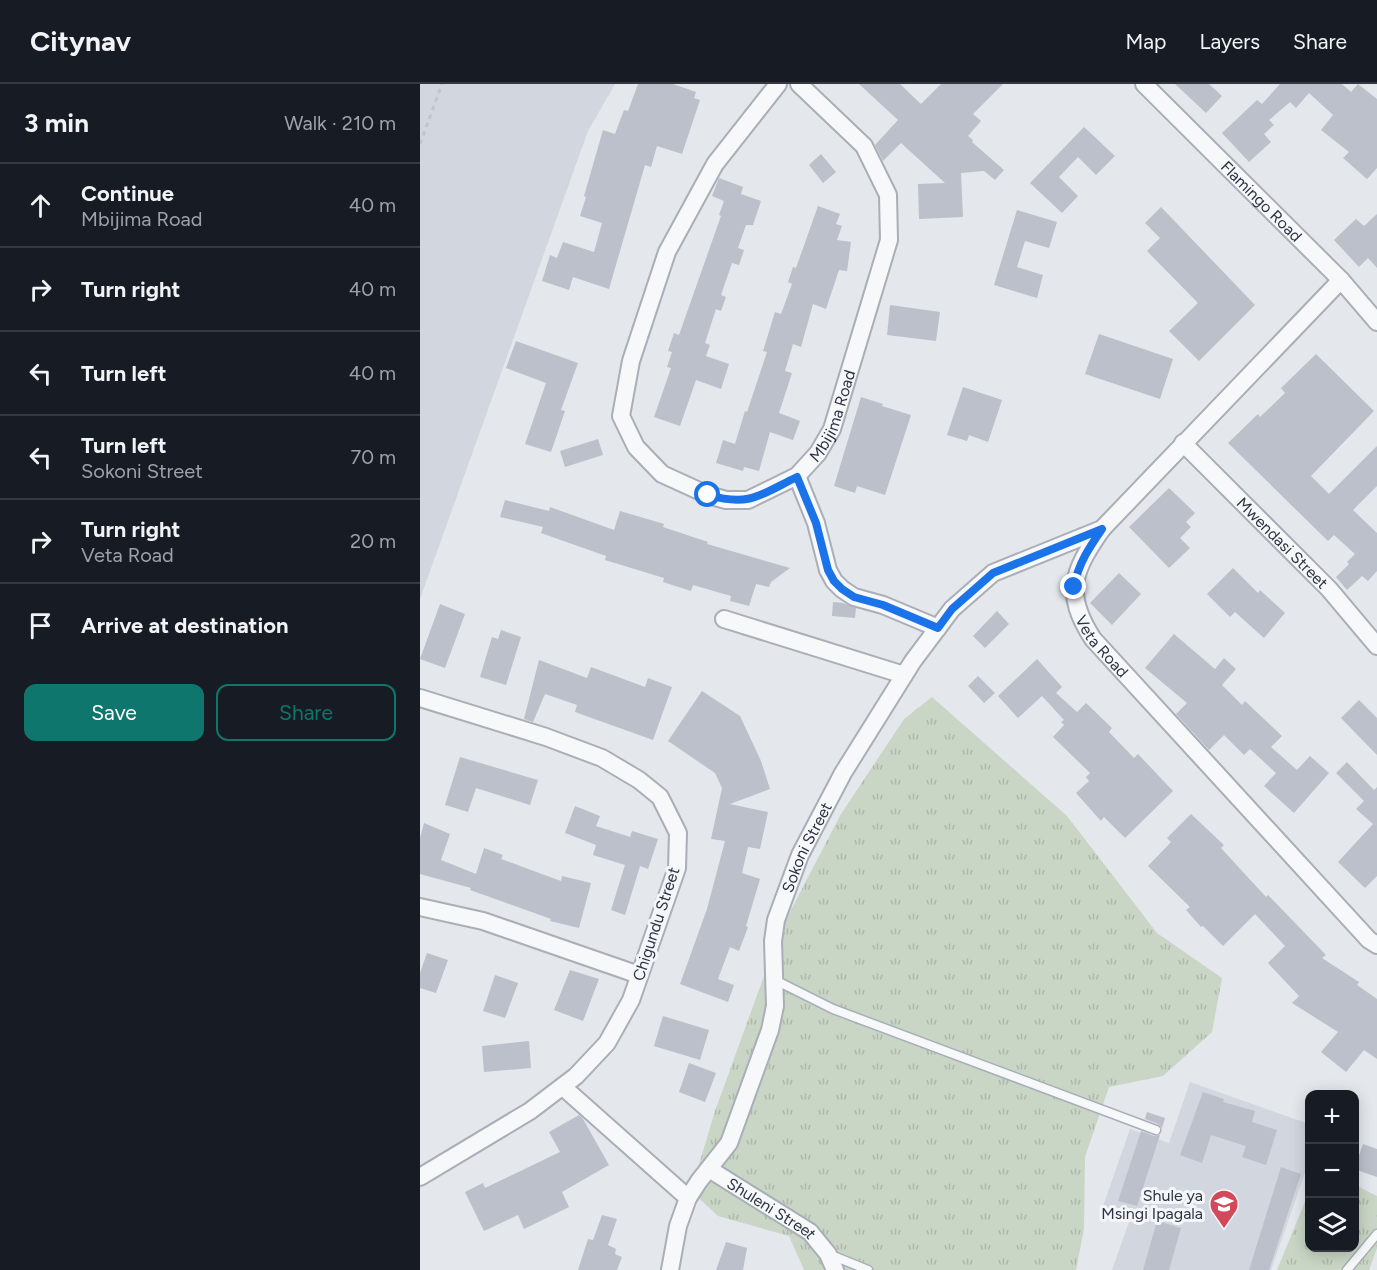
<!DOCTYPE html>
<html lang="en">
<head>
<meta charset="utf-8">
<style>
  body { margin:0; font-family:Figtree,sans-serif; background:#242831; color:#f1f3f6 }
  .controls { position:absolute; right:18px; bottom:18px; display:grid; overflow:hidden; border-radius:12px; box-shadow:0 3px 15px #0003 }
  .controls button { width:54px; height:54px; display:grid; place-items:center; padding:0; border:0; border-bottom:2px solid #363941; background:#171b24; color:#f1f3f6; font:30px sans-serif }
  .stop { position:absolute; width:18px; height:18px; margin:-14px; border:4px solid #1a73e8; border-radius:50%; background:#fff }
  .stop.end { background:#1a73e8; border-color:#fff; box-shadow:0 2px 6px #0008 }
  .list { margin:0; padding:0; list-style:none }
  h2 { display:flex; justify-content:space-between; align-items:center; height:78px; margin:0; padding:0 24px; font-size:26px }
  h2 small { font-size:20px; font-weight:400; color:#9ea1a6 }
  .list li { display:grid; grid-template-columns:39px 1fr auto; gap:18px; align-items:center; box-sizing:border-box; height:84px; padding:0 24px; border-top:2px solid #363941 }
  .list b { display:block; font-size:22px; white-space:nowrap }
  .list p { margin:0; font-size:20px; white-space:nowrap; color:#9ea1a6 }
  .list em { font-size:20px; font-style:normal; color:#9ea1a6 }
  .actions { display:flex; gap:12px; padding:18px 24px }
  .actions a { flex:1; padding:14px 0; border:2px solid #0f766e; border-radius:12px; text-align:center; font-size:21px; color:#0f766e }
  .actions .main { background:#0f766e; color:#fff }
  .icon { flex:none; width:33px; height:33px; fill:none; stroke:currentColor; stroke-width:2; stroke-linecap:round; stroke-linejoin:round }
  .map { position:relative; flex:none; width:957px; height:1186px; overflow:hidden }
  header { display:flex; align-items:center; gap:36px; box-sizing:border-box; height:84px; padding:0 30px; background:#171b24; border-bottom:2px solid #363941 }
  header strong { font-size:28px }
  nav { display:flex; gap:33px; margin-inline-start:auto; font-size:21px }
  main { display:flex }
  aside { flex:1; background:#171b24 }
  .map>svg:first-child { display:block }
  .built { fill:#d2d6de }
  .grass { fill:url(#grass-tufts) }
  .building { fill:#bbc0ca }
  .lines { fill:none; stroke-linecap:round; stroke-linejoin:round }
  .service-casing { stroke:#a9aeb7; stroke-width:11 }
  .minor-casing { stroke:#a9aeb7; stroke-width:20 }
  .path { stroke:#c2c5cb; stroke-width:3; stroke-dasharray:4.5 4.5; stroke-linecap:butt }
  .service { stroke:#f7f8fa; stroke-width:8 }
  .minor { stroke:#f7f8fa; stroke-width:16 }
  .route { stroke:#1a73e8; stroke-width:8 }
  .labels { text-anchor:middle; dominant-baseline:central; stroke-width:6; stroke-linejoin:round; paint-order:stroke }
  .street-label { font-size:16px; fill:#2b3445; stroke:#f4f6f9 }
  .poi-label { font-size:16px; fill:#2b3445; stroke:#f4f6f9; text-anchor:end }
</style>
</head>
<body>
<header>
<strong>Citynav</strong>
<nav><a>Map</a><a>Layers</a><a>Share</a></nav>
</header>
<main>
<aside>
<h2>3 min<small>Walk · 210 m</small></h2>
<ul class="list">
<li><svg class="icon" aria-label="ahead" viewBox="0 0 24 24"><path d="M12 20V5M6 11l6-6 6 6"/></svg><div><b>Continue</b><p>Mbijima Road</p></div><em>40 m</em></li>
<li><svg class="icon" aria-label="right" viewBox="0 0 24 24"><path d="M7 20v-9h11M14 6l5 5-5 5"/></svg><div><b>Turn right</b></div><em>40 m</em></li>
<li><svg class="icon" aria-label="left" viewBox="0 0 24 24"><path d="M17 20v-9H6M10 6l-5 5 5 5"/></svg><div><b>Turn left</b></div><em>40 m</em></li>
<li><svg class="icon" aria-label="left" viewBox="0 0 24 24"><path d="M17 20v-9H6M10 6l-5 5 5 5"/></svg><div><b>Turn left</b><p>Sokoni Street</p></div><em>70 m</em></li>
<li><svg class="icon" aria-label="right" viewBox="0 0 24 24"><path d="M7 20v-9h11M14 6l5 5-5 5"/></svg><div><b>Turn right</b><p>Veta Road</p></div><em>20 m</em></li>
<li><svg class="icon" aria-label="arrive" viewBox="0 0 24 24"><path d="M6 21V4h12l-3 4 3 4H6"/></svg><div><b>Arrive at destination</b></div></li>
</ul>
<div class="actions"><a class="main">Save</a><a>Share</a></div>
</aside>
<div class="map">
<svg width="957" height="1186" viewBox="0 0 957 1186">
  <defs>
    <pattern id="grass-tufts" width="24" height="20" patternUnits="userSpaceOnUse" patternTransform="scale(1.5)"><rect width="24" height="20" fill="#c9d6c5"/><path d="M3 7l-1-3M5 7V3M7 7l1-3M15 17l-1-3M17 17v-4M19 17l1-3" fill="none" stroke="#adb8ab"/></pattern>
  </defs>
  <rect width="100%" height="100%" fill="#e4e7ec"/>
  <path class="built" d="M0,0h195l-27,47 -168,468z
    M770,998l119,42v37l-38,109h-159l17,-48 -28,-10 29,-83 39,14z"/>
  <path class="grass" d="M512,613l135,119 90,117 65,45 -10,54 -49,44 -54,11 -24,70 -1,72 -8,41h-272l-15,-34 -71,-20 -27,-25 24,-80 66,-182 60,-115 63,-95z
    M935,1101l22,11v52l-8,22h-92l32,-78 1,56h44z"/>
  <path class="building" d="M218,0h35l23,8 -2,6 6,2 -18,54 -25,-8 -6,21 -6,-2 -36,124 -36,-12 -4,13 -27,-9 8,-26 7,3 6,-16 31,10 8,-29 -22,-7 6,-19 -2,-1 19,-66 12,4 9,-24 4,1z
    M439,0h41l21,20 20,-20h62l-30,30 8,7 -13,15 5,4 -1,2 32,28 -9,10 -11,-9 -23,2 2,44 -44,2 -1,-35 27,-1 -44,-40 -18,18 -8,-16 23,-25z
    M755,0h34l13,12 -16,17z
    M860,0h62l9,8 7,-8 19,15v69l-10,11 -24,-21 6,-6 -28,-22 12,-15 -24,-22 -13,15 -6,-6 -21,18 5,5 -10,9 7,8 -22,20 -27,-29 35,-33 5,4z
    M664,43l31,29 -19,19 -18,-18 -19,20 19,19 -16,17 -32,-30z
    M401,70l15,18 -13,11 -14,-18z
    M299,94l24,9 -2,7 20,7 -8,24h-7l-8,23 6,2 -5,15 -7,-2 -11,32 5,2 -5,14 -5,-2 -11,34 5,2 -4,11 23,8 -8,25 -25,-9 -16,46 -26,-9 17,-49 -4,-1 5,-15 -4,-1 6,-18 5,2 42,-119 -2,-1 5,-14 -12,-5z
    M398,122l22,8 -4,10 6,2 -5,14 14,2 -4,29 -8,-1 -13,39 -13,-5 -12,43 -8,-3 -8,27 7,2 -13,40 21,8 -7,19 -23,-8 -11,39 -15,-4 -1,4 -27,-8 7,-23 12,4 10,-33 2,1 20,-60 -4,-1 12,-39 6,2 11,-30 -4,-2 5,-15 3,1z
    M741,123l94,98 -56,56 -30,-30 29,-28 -51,-52 13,-13 -15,-15z
    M597,126l40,12 -8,26 -24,-7 -8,26 26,8 -6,23 -43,-13z
    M957,130v54l-9,-10 -9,9 -25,-27 22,-21 8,7z
    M470,221l50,7 -4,29 -49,-6z
    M679,250l74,25 -13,40 -75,-25z
    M96,257l62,22 -17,47 4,1 -14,41 -26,-8 21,-61 -40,-15z
    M896,270l58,57 -63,65 18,18 48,-48v40l-24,24 24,23v38l-9,10 -6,-5 -15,14 -11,-13 13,-13 -2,-2 8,-8 -21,-19 -6,6 -100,-98 30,-29 2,3 25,-24 -4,-5z
    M543,303l39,13 -14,42 -19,-7 -2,6 -20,-6z
    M441,313l22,7 -1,2 29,9 -26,80 -28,-9 -2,7 -21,-7z
    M178,355l5,16 -38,12 -5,-16z
    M749,404l26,25 -9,9 5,5 -11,11 10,10 -21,20 -40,-41z
    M85,416l44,11 1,-4 64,23 6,-19 44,13 -1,3 45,15 -1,2 83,24 -19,14 -2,5 -13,-3 -7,22 -19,-5 1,-5 -38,-11 -2,6 -28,-9 1,-4 -59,-18 1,-4 -65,-23 2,-6 -43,-10z
    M813,484l25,25 2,-3 25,23 -21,25 -29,-26 -5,5 -23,-23z
    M699,489l22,21 -29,31 -22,-22z
    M413,518l10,1 13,5 -1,10 -23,-2z
    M20,520l25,10 -20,54 -25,-9z
    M577,527l12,13 -24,24 -12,-12z
    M81,546l20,7 -15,48 -26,-8 12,-40 6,2z
    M754,550l41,35 9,-11 12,11 -14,16 20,20 3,-4 37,35 -11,11 26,23 13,-14 19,17 -35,40 -30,-27 12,-13 -26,-24 -6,6 -20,-20 -15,15 -33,-36 11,-11 -42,-35z
    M617,575l25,28 -6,6 21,19 9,-9 26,25 -3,4 25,26 4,-4 35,37 -48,47 -21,-21 -3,4 -25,-28 13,-12 -3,-4 4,-4 -37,-36 11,-12 -3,-3 3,-2 -22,-24 -24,22 -20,-22z
    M119,576l48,18 4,-11 54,20 3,-9 24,9 -19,53 -78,-28 2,-7 -32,-11 -12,28 -9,-3z
    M558,592l17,17 -11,10 -16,-17z
    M282,607l38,25 21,45 9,28 -40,15 38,8 -8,37 -12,-2 -6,26 18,6 -14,47 2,1 -9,24 -9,-4 -12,32 16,6 -6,17 -48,-18 27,-75 18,-68 -14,-2 11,-51 -7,-15 -47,-32z
    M939,616l18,18v37l-36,-37z
    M40,673l78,23 -8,25 -54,-17 -8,24 -23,-7z
    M927,678l27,28 3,-3v89l-12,12 -27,-26 35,-38 -17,-15 8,-8 -28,-28z
    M155,722l25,10 -4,10 34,11 2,-6 26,8 -10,30 -8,-3 -15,49 -14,-5 14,-45 -32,-10 3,-10 -31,-12z
    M771,730l33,31 -3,3 45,49 2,-2 58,60 -4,3 37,24 -2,3 20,14v60l-13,-9 -18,22 -25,-20 17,-20 -46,-29 7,-7 -31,-33 17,-17 -30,-32 -32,32 -20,-20 -2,1 -15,-17 4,-3 -42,-41 23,-24 -4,-4z
    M4,739l26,11 -9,26 35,14 8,-26 19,7 -2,4 60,22 1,-5 29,7 -12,45 -29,-7 1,-2 -81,-29 1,-2 -51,-14v-36z
    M7,869l21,7 -12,33 -16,-5v-15z
    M150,886l29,9 -16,42 -29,-11z
    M75,891l23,8 -13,35 -22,-7z
    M243,932l46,14 -9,30 -46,-14z
    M109,957l2,27 -47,4 -2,-26z
    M269,979l27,10 -11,29 -26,-10z
    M783,1008l21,7 -1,3 32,9 -3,11 25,8 -11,35 -24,-8 4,-11 -35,-11 -9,28 -22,-8z
    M727,1028l18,6 -3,10 -4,-4 -13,-5z
    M159,1031l4,4 26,46 -47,27 7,15 -45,22 -6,-14 -34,16 -19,-39 18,-9 2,5 75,-36 -11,-20z
    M721,1047l13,5 6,-1 -23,71 -19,-5z
    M943,1060l14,5v28l-23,-8z
    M861,1083l20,7 -32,96h-20z
    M182,1131l15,4 -9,26 8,4 -1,5 7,3 -5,13h-39l10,-31 5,1z
    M737,1137l24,7 -12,42h-26z
    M306,1158l21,6 -4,22h-27z"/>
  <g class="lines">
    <g class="service-casing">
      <path id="service" d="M355,896l58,29 323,121
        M411,1171l37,15
        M927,1186l30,-36"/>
    </g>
    <g class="minor-casing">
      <g id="minor">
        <path id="s1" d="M358,0l-63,80 -48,88 -36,109 -10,55 15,31 26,27 46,21 18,5h22l49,-24 21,-23 14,-24 57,-189 -1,-45 -24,-49 -65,-62"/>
        <path id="s2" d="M724,0l197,196 36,42"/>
        <path id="s3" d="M921,196l-239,249c-29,42 -39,64 -9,110l276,301 8,5"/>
        <path id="s4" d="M763,359l146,146 48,57"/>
        <path d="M377,392l19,47 12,47 6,11 8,8 12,8 29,8 55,23"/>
        <path d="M304,535l180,56"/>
        <path d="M0,614l126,39 56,21 37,22 21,17 18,36 -1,35 -46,132 -24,43 -31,33 -46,35 -110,66"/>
        <path d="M0,823l63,14 156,54"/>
        <path d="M143,1003l125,111"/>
        <path id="s5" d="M289,1085l101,63 18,22 7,16"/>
        <path id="s6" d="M250,1186l8,-44 10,-28 11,-17 30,-38 41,-113 5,-24 -2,-65 3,-21 24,-65 43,-82 70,-112 39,-52 41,-36 109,-44"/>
      </g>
    </g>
    <path class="path" d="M0,60l22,-60"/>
    <use href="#service" class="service"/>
    <use href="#minor" class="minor"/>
  </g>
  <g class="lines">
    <path class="route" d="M288,411c42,12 52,0 89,-18l19,46 12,47 6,11 8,8 12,8 29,8 55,23 14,-19 41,-36 109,-44c-13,19 -24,35 -28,58"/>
  </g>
  <defs>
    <g id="school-pin" transform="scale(1.5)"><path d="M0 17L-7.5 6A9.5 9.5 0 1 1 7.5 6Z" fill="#d1495b" stroke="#f4f6f9"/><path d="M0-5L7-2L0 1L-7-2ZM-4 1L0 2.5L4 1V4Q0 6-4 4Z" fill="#fff"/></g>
  </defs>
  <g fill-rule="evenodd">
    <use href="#school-pin" x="804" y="1120"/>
  </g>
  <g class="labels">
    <g class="street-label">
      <text stroke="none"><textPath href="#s2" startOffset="166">Flamingo Road</textPath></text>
      <text stroke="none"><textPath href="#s1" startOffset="662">Mbijima Road</textPath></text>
      <text stroke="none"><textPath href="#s4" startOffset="141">Mwendasi Street</textPath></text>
      <text stroke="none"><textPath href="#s3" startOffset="477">Veta Road</textPath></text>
      <text stroke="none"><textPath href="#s6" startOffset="453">Sokoni Street</textPath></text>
      <text transform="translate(236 840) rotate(-72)">Chigundu Street</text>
      <text stroke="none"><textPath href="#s5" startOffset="74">Shuleni Street</textPath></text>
    </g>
    <g class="poi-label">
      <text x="783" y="1111">Shule ya<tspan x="783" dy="18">Msingi Ipagala</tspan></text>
    </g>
  </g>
</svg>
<div class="controls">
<button>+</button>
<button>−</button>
<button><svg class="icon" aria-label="layers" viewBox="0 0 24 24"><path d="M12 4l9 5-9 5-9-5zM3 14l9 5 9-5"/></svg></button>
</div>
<div class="stop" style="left:288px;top:411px"></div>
<div class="stop end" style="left:654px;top:503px"></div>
</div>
</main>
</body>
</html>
